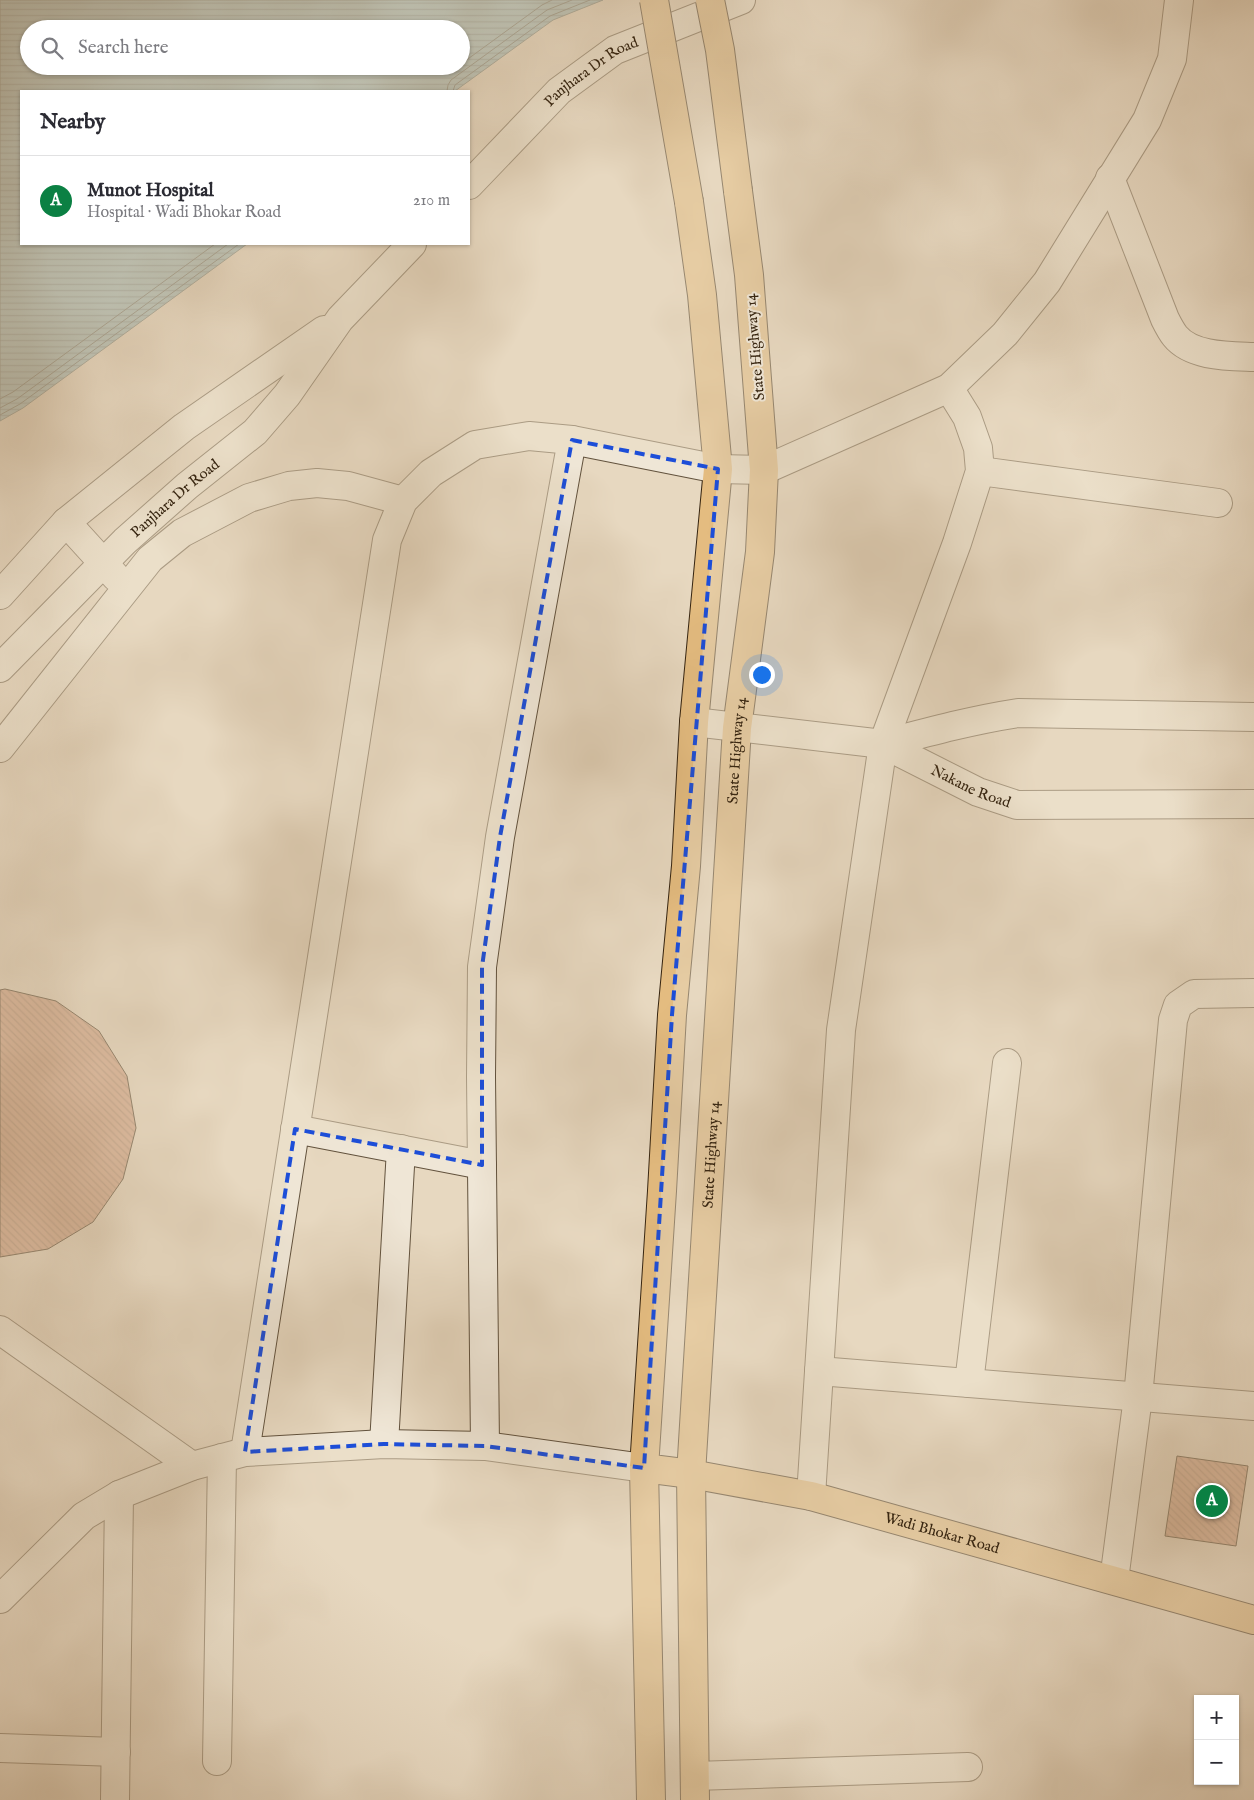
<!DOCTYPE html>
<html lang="en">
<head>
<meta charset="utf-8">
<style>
  body { margin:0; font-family:"IM FELL English",serif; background:#f2f2f3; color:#2b2b33 }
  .controls { position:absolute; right:15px; bottom:15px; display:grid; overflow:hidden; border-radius:0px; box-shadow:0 1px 4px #0004 }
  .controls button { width:45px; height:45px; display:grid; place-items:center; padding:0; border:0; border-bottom:1px solid #e1e1e2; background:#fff; color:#2b2b33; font:25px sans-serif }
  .you { position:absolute; left:761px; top:674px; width:18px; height:18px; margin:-12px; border:4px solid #fff; border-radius:50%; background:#1a73e8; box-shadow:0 0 0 8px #1a73e833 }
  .badge { display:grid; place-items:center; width:32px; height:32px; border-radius:50%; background:#0b8043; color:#fff; font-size:16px; font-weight:700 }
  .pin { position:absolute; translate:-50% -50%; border:2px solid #fff; box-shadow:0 1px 5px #0006 }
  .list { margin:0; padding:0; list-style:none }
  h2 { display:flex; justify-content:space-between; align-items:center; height:65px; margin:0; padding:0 20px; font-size:21px }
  h2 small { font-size:16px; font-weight:400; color:#7c7c81 }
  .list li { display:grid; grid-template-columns:32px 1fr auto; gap:15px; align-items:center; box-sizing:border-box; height:90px; padding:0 20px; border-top:1px solid #e1e1e2 }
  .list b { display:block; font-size:19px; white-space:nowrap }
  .list p { margin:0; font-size:16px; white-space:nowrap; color:#7c7c81 }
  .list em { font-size:16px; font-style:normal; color:#7c7c81 }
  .icon { flex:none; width:28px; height:28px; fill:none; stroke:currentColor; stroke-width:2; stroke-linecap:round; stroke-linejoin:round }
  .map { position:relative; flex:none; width:1254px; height:1800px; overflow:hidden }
  .search { position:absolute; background:#fff; box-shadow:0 1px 4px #0004; left:20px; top:20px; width:450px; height:55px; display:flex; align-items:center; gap:12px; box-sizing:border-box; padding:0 18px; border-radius:28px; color:#7c7c81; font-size:19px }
  .panel { position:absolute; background:#fff; box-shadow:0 1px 4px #0004; left:20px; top:90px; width:450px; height:155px; border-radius:0px }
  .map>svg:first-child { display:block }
  .water { fill:url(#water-rules); stroke:#717d77; fill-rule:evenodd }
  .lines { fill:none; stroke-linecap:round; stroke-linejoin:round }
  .shore { stroke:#686e66; stroke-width:1 }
  .building { fill:url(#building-back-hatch); stroke:#362511 }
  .minor-casing { stroke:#62523d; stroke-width:30 }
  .major-casing { stroke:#362511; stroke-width:30 }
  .minor { stroke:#efe6d6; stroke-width:28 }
  .major { stroke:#e4bc80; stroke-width:28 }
  .major-bridge-casing { stroke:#362511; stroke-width:30; stroke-linecap:butt }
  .major-bridge { stroke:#e4bc80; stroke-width:28 }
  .marked { fill:none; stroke:#1d4ed8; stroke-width:4; stroke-dasharray:10 6; stroke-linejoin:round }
  .labels { text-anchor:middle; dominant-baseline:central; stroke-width:4; stroke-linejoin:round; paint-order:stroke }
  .street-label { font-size:15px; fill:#362511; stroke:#efe6d6 }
</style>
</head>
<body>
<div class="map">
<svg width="1254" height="1800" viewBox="0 0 1254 1800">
  <defs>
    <pattern id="water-rules" width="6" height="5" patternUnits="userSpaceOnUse" patternTransform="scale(1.25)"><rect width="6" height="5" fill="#99b8bb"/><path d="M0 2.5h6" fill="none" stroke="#7e9597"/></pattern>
    <pattern id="building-back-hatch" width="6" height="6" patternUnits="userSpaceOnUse" patternTransform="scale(1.25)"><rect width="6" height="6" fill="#d09a7c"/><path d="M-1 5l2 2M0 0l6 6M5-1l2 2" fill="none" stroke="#aa7d64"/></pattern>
  </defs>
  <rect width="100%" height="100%" fill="#e7d8c0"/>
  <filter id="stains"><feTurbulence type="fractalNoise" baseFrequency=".004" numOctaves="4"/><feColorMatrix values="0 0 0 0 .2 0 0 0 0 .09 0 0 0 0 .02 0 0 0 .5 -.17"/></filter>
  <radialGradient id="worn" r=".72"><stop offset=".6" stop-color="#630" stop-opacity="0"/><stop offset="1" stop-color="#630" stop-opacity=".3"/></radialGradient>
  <path class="water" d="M0,0h603l-50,20 -98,71h-434v153h226l-224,164 -23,13zM29,29h432v37h-432z"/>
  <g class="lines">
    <path class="shore" d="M461,64l81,-59 10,-5
      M447,91l1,-6 3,-5 96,-70 25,-10
      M453,91l2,-6 95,-69 40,-16
      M0,399l13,-7 202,-148
      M0,408l17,-9 211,-155
      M0,415l20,-11 219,-160"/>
  </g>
  <path class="building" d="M5,989l51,12 43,30 28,45 9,52 -13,51 -30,43 -45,27 -48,8v-267z
    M1177,1456l71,10 -12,80 -71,-10z"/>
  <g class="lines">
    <g class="minor-casing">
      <g id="minor">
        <path d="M1110,178l55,141c3,6 6,12 10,17 17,21 55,20 79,21"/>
        <path id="s1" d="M469,185l90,-94 56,-41 126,-50"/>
        <path d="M980,471l238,32"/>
        <path d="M66,522l50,55"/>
        <path d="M0,595l66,-73 118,-95 140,-97"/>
        <path id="s2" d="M0,668l125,-127 62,-55 68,-54 32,-37 53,-76 72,-75"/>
        <path id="s3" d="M694,722l189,22 95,48 39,13 237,-1"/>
        <path d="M883,744c45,-12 89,-24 135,-31l236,4"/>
        <path d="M0,748l150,-189 32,-26 67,-35 40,-12 28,-3 31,3 55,15"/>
        <path d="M295,1129l187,36"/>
        <path d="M0,1330l192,136"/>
        <path d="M819,1371l435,35"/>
        <path d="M969,1383l38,-320"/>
        <path d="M384,1444l17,-295"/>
        <path d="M485,1446l-4,-369 1,-110 18,-130 72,-397"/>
        <path d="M245,1452l142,-912 16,-39 28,-28 44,-28 54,-9 43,4 146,29 46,1 185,-82 56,-54 42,-52 100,-162 25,-61 7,-59"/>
        <path d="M811,1496l30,-466 42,-286 74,-201 23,-72 -2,-23 -11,-31 -18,-29"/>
        <path d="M1114,1580l24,-183 35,-377 5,-15 16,-11 60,-1"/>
        <path d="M0,1599l84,-83 35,-21 73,-29 53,-14 139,-8 101,2 159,22"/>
        <path d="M0,1748l116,4"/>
        <path d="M217,1761l5,-303"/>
        <path d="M695,1776l273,-9"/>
        <path d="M115,1800l4,-305"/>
      </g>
    </g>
    <g class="major-casing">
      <g id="major">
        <path id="s4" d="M689,202l13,93 16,174 -24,253 -8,144 -14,149 -10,176 -18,277 47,6 120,22 443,124"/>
        <path d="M644,1468l7,332"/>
        <path id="s5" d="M695,1800l-4,-326 46,-746 23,-176 4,-82 -15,-195 -11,-84"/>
      </g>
    </g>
    <use href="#minor" class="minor"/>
    <use href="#major" class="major"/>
    <g class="major-bridge-casing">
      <path id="major-bridge" d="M654,0l35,202
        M710,0l10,50 18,141"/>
    </g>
    <use href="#major-bridge" class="major-bridge"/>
  </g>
  <path d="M0 0H1254V1800H0ZM572,440l146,29 -46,546 -28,453 -159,-22 -101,-2 -139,8 50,-323 187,36v-198l18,-130z" fill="#e7d8c0" fill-opacity=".55" fill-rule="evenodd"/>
  <path class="marked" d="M572,440l146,29 -46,546 -28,453 -159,-22 -101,-2 -139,8 50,-323 187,36v-198l18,-130z"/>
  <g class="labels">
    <g class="street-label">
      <text stroke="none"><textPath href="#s1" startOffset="168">Panjhara Dr Road</textPath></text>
      <text transform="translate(755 347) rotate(-95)">State Highway 14</text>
      <text stroke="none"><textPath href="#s2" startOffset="244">Panjhara Dr Road</textPath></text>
      <text stroke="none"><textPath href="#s5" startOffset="1051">State Highway 14</textPath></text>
      <text stroke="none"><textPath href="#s3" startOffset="288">Nakane Road</textPath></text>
      <text stroke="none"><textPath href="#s5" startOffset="646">State Highway 14</textPath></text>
      <text stroke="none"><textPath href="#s4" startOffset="1576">Wadi Bhokar Road</textPath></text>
    </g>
  </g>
  <rect width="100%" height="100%" filter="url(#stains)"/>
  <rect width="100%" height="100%" fill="url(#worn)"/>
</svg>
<div class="controls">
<button>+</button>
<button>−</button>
</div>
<div class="you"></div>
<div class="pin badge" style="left:1212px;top:1501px">A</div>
<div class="search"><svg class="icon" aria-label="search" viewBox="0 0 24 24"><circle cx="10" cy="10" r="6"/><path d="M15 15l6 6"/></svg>Search here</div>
<section class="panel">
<h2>Nearby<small></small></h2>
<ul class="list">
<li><span class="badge">A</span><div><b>Munot Hospital</b><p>Hospital · Wadi Bhokar Road</p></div><em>210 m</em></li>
</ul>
</section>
</div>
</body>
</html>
